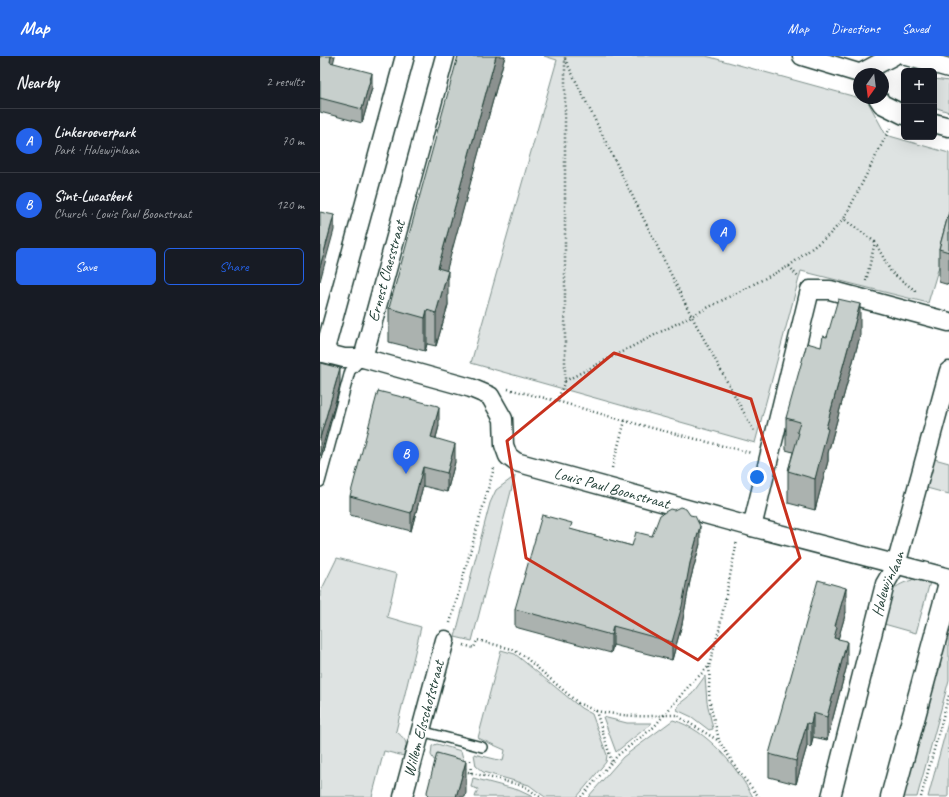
<!DOCTYPE html>
<html lang="en">
<head>
<meta charset="utf-8">
<style>
  body { margin:0; font-family:Caveat,sans-serif; background:#20242c; color:#f1f3f6 }
  .controls { position:absolute; right:12px; top:12px; display:grid; overflow:hidden; border-radius:6px; box-shadow:0 4px 16px #0002 }
  .controls button { width:36px; height:36px; display:grid; place-items:center; padding:0; border:0; border-bottom:1px solid #363941; background:#171b24; color:#f1f3f6; font:20px sans-serif }
  .compass { position:absolute; left:533px; top:12px; width:36px; height:36px; border-radius:50%; background:#171b24; box-shadow:0 4px 16px #0002; rotate:194deg }
  .you { position:absolute; left:437px; top:421px; width:14px; height:14px; margin:-10px; border:3px solid #fff; border-radius:50%; background:#1a73e8; box-shadow:0 0 0 6px #1a73e833 }
  .badge { display:grid; place-items:center; width:26px; height:26px; border-radius:50%; background:#2563eb; color:#fff; font-size:13px; font-weight:700 }
  .pin { position:absolute; translate:-50% -33px; filter:drop-shadow(0 1px 2px #0008) }
  .pin::after { content:''; position:absolute; top:21px; width:14px; height:12px; background:inherit; clip-path:polygon(0 0,100% 0,50% 100%) }
  .list { margin:0; padding:0; list-style:none }
  h2 { display:flex; justify-content:space-between; align-items:center; height:52px; margin:0; padding:0 16px; font-size:17px }
  h2 small { font-size:13px; font-weight:400; color:#9ea1a6 }
  .list li { display:grid; grid-template-columns:26px 1fr auto; gap:12px; align-items:center; box-sizing:border-box; height:64px; padding:0 16px; border-top:1px solid #363941 }
  .list b { display:block; font-size:15px; white-space:nowrap }
  .list p { margin:0; font-size:13px; white-space:nowrap; color:#9ea1a6 }
  .list em { font-size:13px; font-style:normal; color:#9ea1a6 }
  .actions { display:flex; gap:8px; padding:12px 16px }
  .actions a { flex:1; padding:9px 0; border:1px solid #2563eb; border-radius:6px; text-align:center; font-size:14px; color:#2563eb }
  .actions .main { background:#2563eb; color:#fff }
  .map { position:relative; flex:none; width:629px; height:741px; overflow:hidden }
  header { display:flex; align-items:center; gap:24px; box-sizing:border-box; height:56px; padding:0 20px; background:#2563eb; color:#fff }
  header strong { font-size:19px }
  nav { display:flex; gap:22px; margin-inline-start:auto; font-size:14px }
  main { display:flex }
  aside { flex:1; background:#171b24 }
  .map>svg:first-child { display:block }
  .green { fill:#dee3e2; stroke:#7e908b }
  .lines { fill:none; stroke-linecap:round; stroke-linejoin:round }
  .lane-casing { stroke:#1f3d34; stroke-width:12 }
  .street-casing { stroke:#1f3d34; stroke-width:21 }
  .secondary-casing { stroke:#1f3d34; stroke-width:25 }
  .path { stroke:#1f3d34; stroke-width:2.5; stroke-dasharray:1 3; stroke-linecap:butt }
  .lane { stroke:#fff; stroke-width:9 }
  .street { stroke:#fff; stroke-width:18 }
  .secondary { stroke:#fff; stroke-width:22 }
  .wall { fill:#abb2af; stroke:#1f3d34 }
  .shaded-wall { fill:#8b918f; stroke:#1f3d34 }
  .building { fill:#c7cfcc; stroke:#1f3d34 }
  .marked { fill:none; stroke:#c8321e; stroke-width:3; stroke-linejoin:round }
  .labels { text-anchor:middle; dominant-baseline:central; stroke-width:4; stroke-linejoin:round; paint-order:stroke }
  .street-label { font-size:16px; fill:#1f3d34; stroke:#fff }
</style>
</head>
<body>
<header>
<strong>Map</strong>
<nav><a>Map</a><a>Directions</a><a>Saved</a></nav>
</header>
<main>
<aside>
<h2>Nearby<small>2 results</small></h2>
<ul class="list">
<li><span class="badge">A</span><div><b>Linkeroeverpark</b><p>Park · Halewijnlaan</p></div><em>70 m</em></li>
<li><span class="badge">B</span><div><b>Sint-Lucaskerk</b><p>Church · Louis Paul Boonstraat</p></div><em>120 m</em></li>
</ul>
<div class="actions"><a class="main">Save</a><a>Share</a></div>
</aside>
<div class="map">
<svg width="629" height="741" viewBox="0 0 629 741">
  <rect width="100%" height="100%" fill="#fff"/>
  <filter id="ink" filterUnits="userSpaceOnUse"><feTurbulence type="fractalNoise" baseFrequency=".025" numOctaves="2"/><feDisplacementMap in="SourceGraphic" scale="8" xChannelSelector="R" yChannelSelector="G"/><feConvolveMatrix kernelMatrix="1 2 1 2 8 2 1 2 1" color-interpolation-filters="sRGB"/></filter>
  <g filter="url(#ink)">
    <path class="green" d="M224,0h162l161,44 19,35 63,18v80l-21,70 -127,-32 -46,172 -284,-80 86,-303z
      M614,23l15,2v31l-15,-5z
      M611,402l18,5v31l-26,-7z
      M195,420l-43,165 -17,-4 35,-134 6,-13z
      M17,502l60,16 -10,43 34,10 -25,104c11,10 12,11 8,25l-20,-5 -12,46h-52v-204z
      M593,521l17,5 -14,51 -32,-9c-1,-8 3,-27 8,-33 5,-6 13,-9 20,-11z
      M629,565v59l-32,117h-16z
      M181,594l14,4 66,54 11,6 15,41 -1,7 -29,35h-32l-16,-12 -46,-13 -7,-6 -2,-12 29,7 2,-11 -27,-12z
      M385,620l2,26 6,27 -4,1 -17,-13 -15,-7 2,-6 13,-10z
      M283,661l24,6h25l-36,29z
      M629,663l-1,78h-20z
      M353,664c35,10 63,46 80,77h-165l35,-40z
      M117,688l24,7 5,18 -32,-9 -3,-5 1,-9z
      M153,722l45,12 15,7h-58l3,-8 -7,-2z"/>
    <g class="lines">
      <g class="lane-casing">
        <path id="lane" d="M0,426l30,-111 12,-12
          M101,675l61,16"/>
      </g>
      <g class="street-casing">
        <g id="street">
          <path d="M482,0l60,18"/>
          <path d="M586,0l43,12"/>
          <path d="M541,17l32,-17"/>
          <path d="M558,42l4,6 22,11"/>
          <path d="M614,67l15,4"/>
          <path id="s1" d="M0,296l24,6h19l108,30 19,8 13,23 1,26 4,11 8,6 236,65 197,51"/>
          <path d="M4,297l81,-297"/>
          <path id="s2" d="M43,302l82,-302"/>
          <path d="M432,471l58,-237h20l119,32"/>
          <path id="s3" d="M83,741l42,-157"/>
          <path id="s4" d="M511,741l54,-213 11,-19 53,-194"/>
        </g>
      </g>
      <g class="secondary-casing">
        <path id="secondary" d="M572,741l57,-210"/>
      </g>
      <path class="path" d="M245,3l127,258 63,116
        M555,186l16,30 26,20
        M469,210l40,-31 15,-16
        M546,225l9,-39 -31,-23 46,-91
        M245,325l224,-115 9,11
        M188,333l49,12 68,20
        M237,345l8,-20v-325
        M292,412l13,-47 126,32
        M130,567l44,-155
        M144,589l10,3 3,-8 35,9 13,8 53,46 18,8 16,51
        M389,611c1,8 0,15 0,23 0,17 7,34 10,51
        M276,655c23,4 45,7 68,4l24,-28 21,-21 10,-36 18,-89
        M150,704l1,13
        M144,715l60,15 16,11
        M261,741l37,-42 36,-28 10,-12h12l43,26 20,31 20,25
        M601,741l28,-102"/>
      <use href="#lane" class="lane"/>
      <use href="#street" class="street"/>
      <use href="#secondary" class="secondary"/>
    </g>
    <path class="wall" d="M0,0l13,7 39,25 -10,35 -42,-11z
      M185,0l-59,215 2,34 -12,41 -9,-2 -2,7 -36,-9v-34z
      M629,156v73l-10,-3v-33z
      M540,280l-32,117v8l-13,49 -27,-7v-32l5,-19 -7,-2v-32l35,-71 6,-10z
      M119,370l-3,12 19,24 -8,30 -24,-6 -12,45 -61,-16v-19z
      M252,474l60,16 20,-10 48,8 -10,37 -8,43 -10,36 -59,-15 -2,8 -96,-26v-18z
      M526,556l-8,27 9,26 -20,75 -14,-3 -2,10 -4,-1 -11,38 -27,-7v-23z"/>
    <path class="shaded-wall" d="M11,0h4l-5,20v-14z
      M176,0h9l-67,246v-34z
      M52,17v15l-10,35v-14z
      M14,159v15l-14,51v-14z
      M128,215v34l-12,41v-33z
      M540,248v32l-32,117v8l-13,49v-31l11,-51z
      M107,254v34l-2,7v-33z
      M20,312v17l-20,71v-18z
      M119,352v18l-8,30v-19z
      M135,388v18l-8,30v-19z
      M103,411v19l-12,45v-18z
      M380,470v18l-10,37 -8,43 -10,36v-18l18,-79z
      M526,532v24l-9,31 -3,-5 1,-12z
      M293,570v19l-2,8v-18z
      M527,585v24l-20,75v-23z
      M493,657v24l-2,10v-23z
      M487,667v23l-11,38v-23z
      M146,705v32l-1,4h-9z"/>
    <path class="building" d="M0,0h11l-1,6 42,11 -10,36 -42,-11v1z
      M138,0h38l-58,212 10,3 -12,42 -9,-3 -2,8 -36,-10z
      M0,156l14,3 -14,52z
      M629,156v40l-10,-3z
      M518,243l22,5 -34,124 2,1 -13,50 -27,-8 11,-38 -2,-1 3,-10 -14,-4 21,-75 14,4 2,-11 4,1z
      M0,307l20,5 -20,70z
      M58,335l60,15 1,2 -8,29 24,7 -8,29 -24,-6 -12,46 -61,-17z
      M360,451l6,2 4,6 5,1 5,10 -10,37 -8,43 -10,36 -59,-16 -2,9 -96,-26 27,-94 30,8 -2,6 62,17 4,-14 16,4 8,-21 10,-6 4,1z
      M498,524l28,8 -11,38 2,1 -3,11 13,3 -20,76 -14,-4 -2,11 -4,-1 -11,38 -27,-7z
      M117,697l29,8 -10,36h-28l-1,-5z"/>
  </g>
  <path class="marked" d="M294,297l137,46 49,159 -102,102 -172,-102 -19,-117z"/>
  <g class="labels">
    <g class="street-label">
      <text stroke="none"><textPath href="#s2" startOffset="90">Ernest Claesstraat</textPath></text>
      <text stroke="none"><textPath href="#s1" startOffset="350">Louis Paul Boonstraat</textPath></text>
      <text stroke="none"><textPath href="#s4" startOffset="221">Halewijnlaan</textPath></text>
      <text stroke="none"><textPath href="#s3" startOffset="81">Willem Elsschotstraat</textPath></text>
    </g>
  </g>
</svg>
<div class="controls">
<button>+</button>
<button>−</button>
</div>
<svg class="compass" viewBox="-18 -18 36 36"><path d="M0-13l5 13h-10z" fill="#e53935"/><path d="M0 13l5-13h-10z" fill="#9ea1a6"/></svg>
<div class="you"></div>
<div class="pin badge" style="left:403px;top:196px">A</div>
<div class="pin badge" style="left:86px;top:418px">B</div>
</div>
</main>
</body>
</html>
